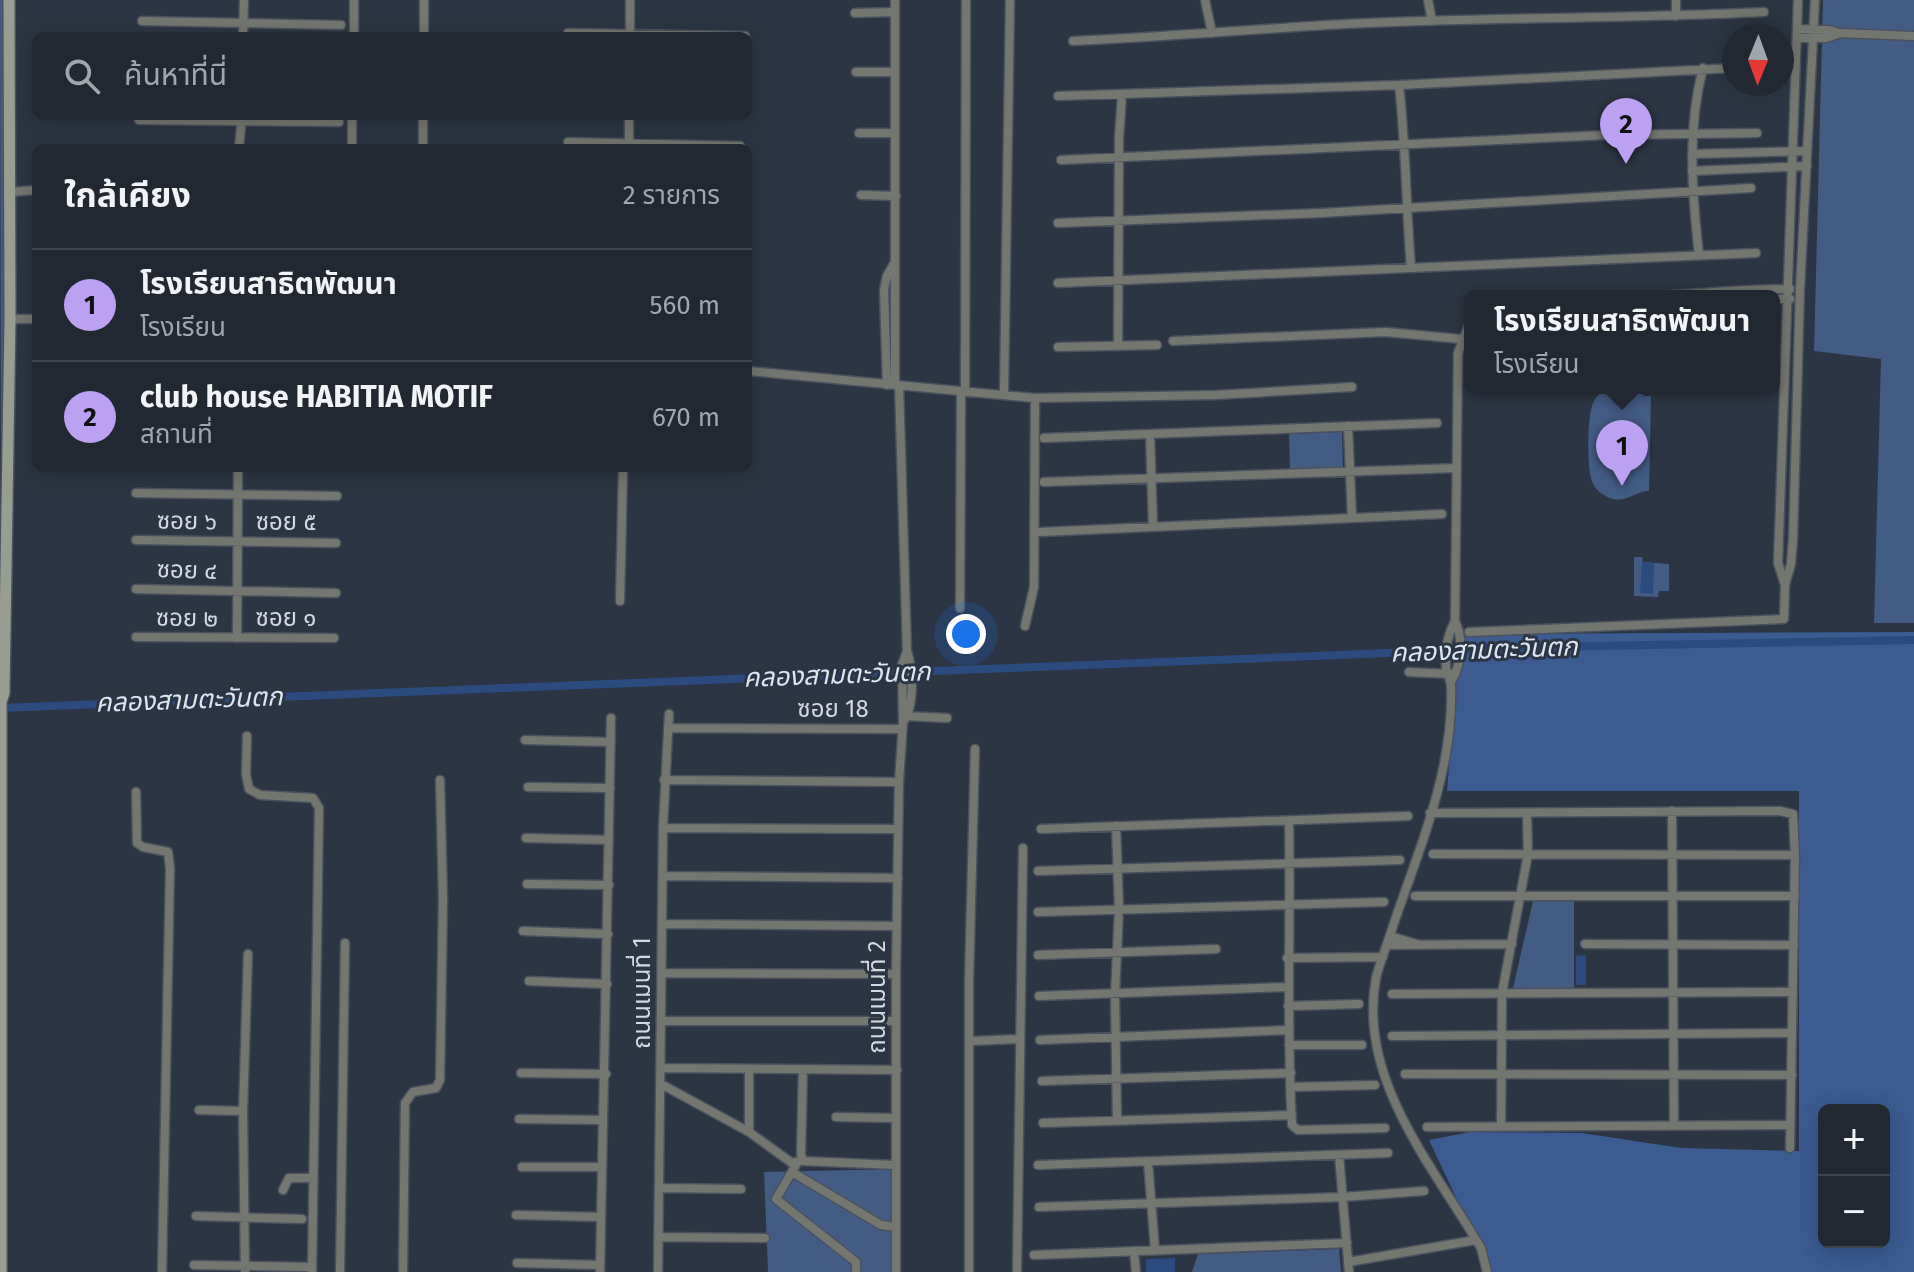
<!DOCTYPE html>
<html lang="th">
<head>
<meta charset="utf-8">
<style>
  body { margin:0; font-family:"Fira Sans","Noto Sans Thai",sans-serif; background:#2d343e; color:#f1f3f6 }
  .controls { position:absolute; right:24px; bottom:24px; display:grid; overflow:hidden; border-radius:12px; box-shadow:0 4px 20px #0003 }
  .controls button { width:72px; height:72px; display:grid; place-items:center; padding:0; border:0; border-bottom:2px solid #3e444d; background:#212832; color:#f1f3f6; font:40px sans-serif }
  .compass { position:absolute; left:1722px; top:24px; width:72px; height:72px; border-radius:50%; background:#212832; box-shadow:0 4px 20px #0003; rotate:181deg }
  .you { position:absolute; left:966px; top:634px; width:28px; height:28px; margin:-20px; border:6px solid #fff; border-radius:50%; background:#1a73e8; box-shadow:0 0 0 12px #1a73e833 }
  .badge { display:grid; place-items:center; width:52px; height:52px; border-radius:50%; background:#bca0f2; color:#111; font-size:26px; font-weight:700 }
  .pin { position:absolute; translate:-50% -66px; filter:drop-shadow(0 2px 4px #0008) }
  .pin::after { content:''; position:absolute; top:42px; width:28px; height:24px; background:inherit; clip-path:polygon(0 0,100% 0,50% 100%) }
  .popup { position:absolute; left:1464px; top:290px; width:316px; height:104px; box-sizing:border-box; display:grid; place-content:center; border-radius:12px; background:#212832; filter:drop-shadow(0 2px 6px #0005); font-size:26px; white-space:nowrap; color:#a2a6ac }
  .popup b { font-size:30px; color:#f1f3f6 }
  .popup::after { content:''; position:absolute; left:50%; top:100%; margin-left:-16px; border:16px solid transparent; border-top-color:#212832 }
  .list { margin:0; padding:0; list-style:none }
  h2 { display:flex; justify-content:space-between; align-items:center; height:104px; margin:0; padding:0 32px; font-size:34px }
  h2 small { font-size:26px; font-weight:400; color:#a2a6ac }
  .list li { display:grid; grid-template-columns:52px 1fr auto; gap:24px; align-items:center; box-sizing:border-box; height:112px; padding:0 32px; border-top:2px solid #3e444d }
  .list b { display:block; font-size:30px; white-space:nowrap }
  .list p { margin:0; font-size:26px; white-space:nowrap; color:#a2a6ac }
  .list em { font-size:26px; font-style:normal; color:#a2a6ac }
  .icon { flex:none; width:44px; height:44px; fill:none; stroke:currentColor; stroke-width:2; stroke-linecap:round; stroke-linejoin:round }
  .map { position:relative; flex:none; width:1914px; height:1272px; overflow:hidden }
  .search { position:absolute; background:#212832; box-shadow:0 4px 20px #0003; left:32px; top:32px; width:720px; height:88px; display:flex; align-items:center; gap:20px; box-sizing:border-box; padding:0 28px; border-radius:12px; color:#a2a6ac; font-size:30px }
  .panel { position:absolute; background:#212832; box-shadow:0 4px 20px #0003; left:32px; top:144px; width:720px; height:328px; border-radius:12px }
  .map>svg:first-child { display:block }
  .green { fill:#435c84 }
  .forest { fill:#3b5b91; fill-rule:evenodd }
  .water { fill:#2b4a7e }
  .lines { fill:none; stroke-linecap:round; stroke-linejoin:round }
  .canal { stroke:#2b4a7e; stroke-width:8 }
  .street-casing { stroke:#4a525f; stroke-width:11 }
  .secondary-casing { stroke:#4a525f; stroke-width:14 }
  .street { stroke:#747770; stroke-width:8 }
  .secondary { stroke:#979d90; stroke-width:11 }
  .labels { text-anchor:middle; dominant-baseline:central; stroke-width:6; stroke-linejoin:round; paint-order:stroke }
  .street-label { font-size:24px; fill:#d3d8e1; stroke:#2c3543 }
  .water-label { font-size:26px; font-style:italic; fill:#dae5f5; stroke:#2c3543 }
</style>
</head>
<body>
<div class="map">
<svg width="1914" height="1272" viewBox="0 0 1914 1272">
  <rect width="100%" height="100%" fill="#2c3543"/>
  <path class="green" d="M0,0h5l1,397 -5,99z
    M1823,0h91v623h-40l7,-264 -67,-8z
    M1608,388h27l9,8h7l-2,95c-13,0 -21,11 -36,8 -11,-3 -20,-11 -22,-21 -4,-14 -4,-65 3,-77 3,-6 8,-10 14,-13z
    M1342,432l1,35 -53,2 -1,-35z
    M1634,557h8l1,5 26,2v27h-10l-1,6 -24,-1z
    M1574,900v88h-61l20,-87z
    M897,1169l-1,103h-128l-4,-100z
    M1339,1249l2,23h-149l6,-18z"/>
  <path class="forest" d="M1914,632v640h-429l-9,-32 -47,-100 41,-8 112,1 99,15 118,3v-360h-352l13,-157zM1824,1110h60v132h-60z"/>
  <path class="water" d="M1642,562l12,1 -1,31 -13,-1z
    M1586,955v30h-10v-29z
    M1175,1258v14h-29v-13z"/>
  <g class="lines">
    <path class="canal" d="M0,708l1541,-61 373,-7"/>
    <g class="street-casing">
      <path id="street" d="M895,0v385
        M1205,0l7,33
        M1428,0l4,21
        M855,13l40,-1
        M1676,16v-16
        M142,21l199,4
        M1797,29l32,1 10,3 75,3
        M568,33l177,3
        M630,35v-35
        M243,36l1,-36
        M354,36v-36
        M424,36v-36
        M1797,38h29l12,-4
        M1073,41c91,-4 181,-12 272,-17 140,-7 279,-5 419,-12
        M856,72h39
        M1399,85c7,61 7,122 12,183
        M1058,96l341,-11 335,-17
        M139,120l200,2
        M859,133h36
        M568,142l172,4
        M629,147v-31
        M239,148l3,-31
        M352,148v-32
        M423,148v-32
        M1692,154l115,-3
        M1061,160l546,-25 150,-2
        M1692,171l115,-5
        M10,192l26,-2
        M861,195l35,1
        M1058,223l263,-10 430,-25
        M1699,255c-7,-62 -12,-126 4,-187
        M1058,283l698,-30
        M1652,296c46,-2 92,-7 138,-7
        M1774,299h16
        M10,319h26
        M1173,341l213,-9 75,7
        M1118,346l1,-207 3,-45
        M1058,347l99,-2
        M748,371l287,27 180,-3 137,-8
        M887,385l-3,-95 3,-14 8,-14
        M899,385l8,266c6,19 8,55 -4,71
        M965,391l1,-391
        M1004,393l6,-393
        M1348,426l4,92
        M1150,434l3,93
        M1044,438l393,-15
        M1044,482l413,-14
        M136,493l201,3
        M1040,532l402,-18
        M136,540l200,3
        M1785,585l-7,-22 20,-563
        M136,589l200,4
        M620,601l3,-133
        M960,608l1,-217
        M1455,621c-8,14 -10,31 -9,47 1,6 4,11 5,17 1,26 -2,54 -7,79 -11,55 -33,109 -51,162 -5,17 -13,35 -17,52 -19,101 57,188 105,270l6,24
        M1025,626l9,-39 1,-189
        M1469,632l315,-13 1,-34 6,-21 2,-25 7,-250 15,-289
        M136,637l198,1
        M237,638l1,-170
        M1409,672l42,2
        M1451,682c10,-16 13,-43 4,-61l3,-268 12,-31
        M904,716l43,2
        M668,728l233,1
        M247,736l-1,38 3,15 11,6 53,3 6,10 -7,464
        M525,740l86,2
        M664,780l235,2
        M528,787l82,1
        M136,792l1,51 6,4 25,5 2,16 -8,404
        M1672,811l2,314
        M1430,813l350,-2 13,3 2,41 -5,293
        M1289,821c2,101 -3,202 3,304l6,5 87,-2
        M1116,826l3,83 -4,86 2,125
        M663,828l235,1
        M1041,829l367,-13
        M526,838l83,2
        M1433,854l362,1
        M1038,871l362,-11
        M663,876l235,2
        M527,884l82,1
        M1415,896h380
        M1038,912l346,-10
        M662,924l235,2
        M523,931l85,3
        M1390,936l30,9
        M1585,944l209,1
        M1387,945l125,-1
        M1038,955l178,-6
        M1287,958l96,-1
        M662,973l234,1
        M529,981l78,3
        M1392,994l401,-2
        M1039,996l248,-9
        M1288,1006l71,-2
        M662,1021h234
        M1392,1036l400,-3
        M1040,1040l248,-10
        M971,1041l49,-2
        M1289,1045h73
        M661,1068l236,2
        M749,1069v63l43,31 7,-2
        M803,1069l-2,85 2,7 92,4
        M521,1073l85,1
        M1405,1074l387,1
        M1042,1081l249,-8
        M661,1084l88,48
        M1292,1087l83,-2
        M199,1110l44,1
        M836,1117l59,1
        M519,1119l84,1
        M1043,1123l249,-8
        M1501,1126l1,-133 26,-139 -1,-41
        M1427,1127l363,-2
        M1339,1155l10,117
        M1148,1162l7,88
        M797,1163l-21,36 80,63v10
        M1038,1165l350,-12
        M522,1167h79
        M792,1172l89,53 15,2
        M660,1188l81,1
        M283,1190l6,-12h24
        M1039,1207l304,-10 81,-6
        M516,1215l84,2
        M196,1216l106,3
        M659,1237l106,1
        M1134,1251l2,21
        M1034,1255l313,-12
        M1348,1262l128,-22
        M517,1263l83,2
        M194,1265l113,2
        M245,1272l-2,-161 5,-157
        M340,1272l5,-329
        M403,1272l2,-169 8,-11 23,-4 4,-8 3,-181 -3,-119
        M600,1272l11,-554
        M658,1272l5,-444 6,-114
        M896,1272v-298l3,-192 4,-60 -1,-57 5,-14
        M969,1272v-291l6,-232
        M1017,1272l6,-424"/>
    </g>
    <g class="secondary-casing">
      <path id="secondary" d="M1,1272v-570l3,-9 6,-374 -1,-319"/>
    </g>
    <use href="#street" class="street"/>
    <use href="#secondary" class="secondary"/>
  </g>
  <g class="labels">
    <g class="street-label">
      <text transform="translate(187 521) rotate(1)">ซอย ๖</text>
      <text x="286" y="522">ซอย ๕</text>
      <text transform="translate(187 570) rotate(2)">ซอย ๔</text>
      <text transform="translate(187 618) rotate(1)">ซอย ๒</text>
      <text x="286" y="618">ซอย ๑</text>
      <text x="833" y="709">ซอย 18</text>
      <text transform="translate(642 993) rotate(-90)">ถนนเมนที่ 1</text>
      <text transform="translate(877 997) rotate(-90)">ถนนเมนที่ 2</text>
    </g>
    <g class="water-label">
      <text transform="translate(1484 650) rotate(-2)">คลองสามตะวันตก</text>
      <text transform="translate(837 675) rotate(-2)">คลองสามตะวันตก</text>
      <text transform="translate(189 700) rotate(-2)">คลองสามตะวันตก</text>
    </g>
  </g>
</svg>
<div class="controls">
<button>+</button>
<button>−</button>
</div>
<svg class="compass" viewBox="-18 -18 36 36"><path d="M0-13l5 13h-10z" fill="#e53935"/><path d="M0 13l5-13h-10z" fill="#a2a6ac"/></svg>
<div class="you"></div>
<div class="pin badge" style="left:1622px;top:486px">1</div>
<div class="popup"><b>โรงเรียนสาธิตพัฒนา</b>โรงเรียน</div>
<div class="pin badge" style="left:1626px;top:164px">2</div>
<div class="search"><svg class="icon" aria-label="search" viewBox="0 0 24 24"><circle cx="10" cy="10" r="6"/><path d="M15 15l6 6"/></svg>ค้นหาที่นี่</div>
<section class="panel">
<h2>ใกล้เคียง<small>2 รายการ</small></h2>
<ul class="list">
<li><span class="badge">1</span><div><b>โรงเรียนสาธิตพัฒนา</b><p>โรงเรียน</p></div><em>560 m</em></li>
<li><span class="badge">2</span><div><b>club house HABITIA MOTIF</b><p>สถานที่</p></div><em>670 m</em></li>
</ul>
</section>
</div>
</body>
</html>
